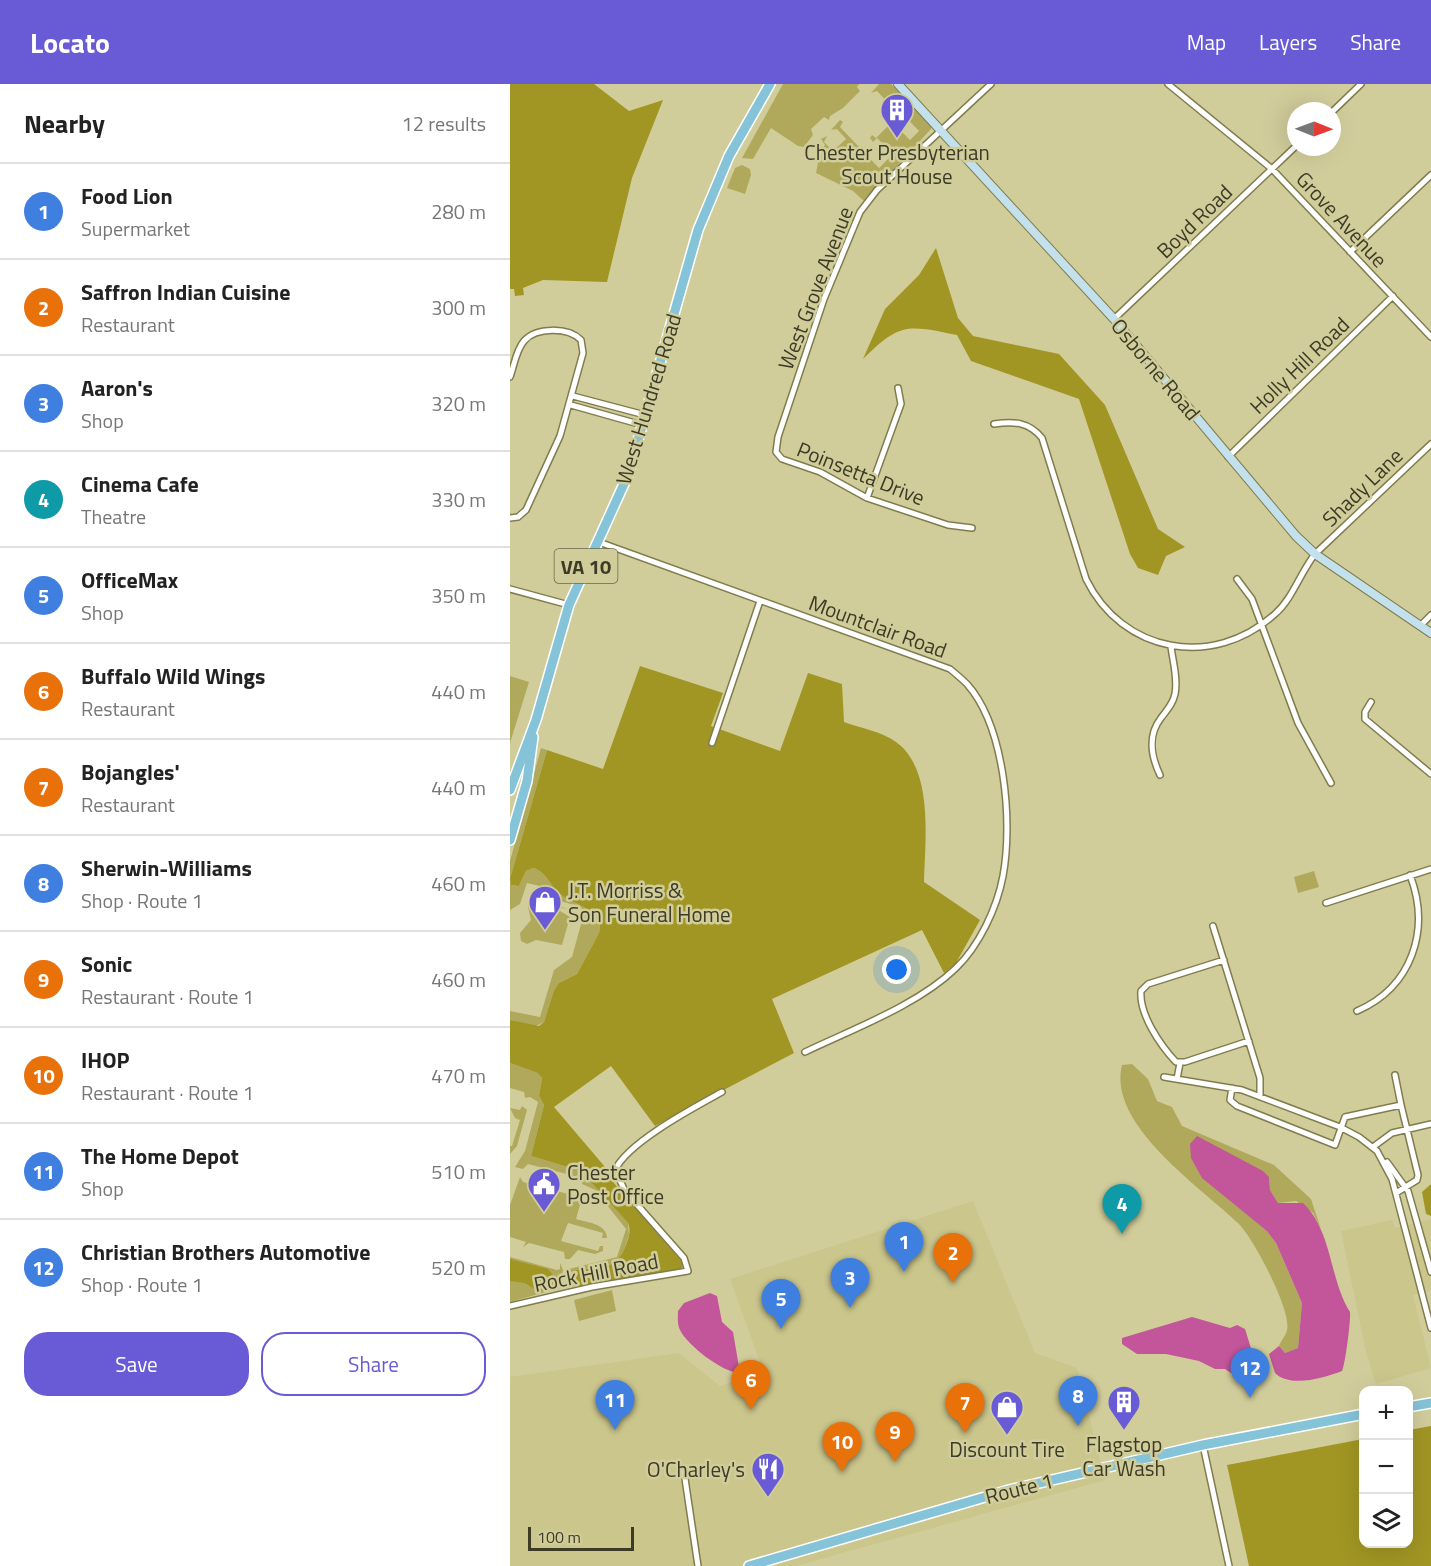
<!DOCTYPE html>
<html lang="en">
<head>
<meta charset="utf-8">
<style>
  body { margin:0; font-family:"Titillium Web",sans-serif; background:#f2f2f2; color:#222 }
  .controls { position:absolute; right:18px; bottom:18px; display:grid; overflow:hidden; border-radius:12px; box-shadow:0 6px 24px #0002 }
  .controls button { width:54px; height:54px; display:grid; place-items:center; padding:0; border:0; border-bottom:2px solid #e0e0e0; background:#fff; color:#222; font:30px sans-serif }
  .compass { position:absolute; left:777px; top:18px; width:54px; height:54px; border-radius:50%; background:#fff; box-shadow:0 6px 24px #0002; rotate:91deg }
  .scale { position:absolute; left:18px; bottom:15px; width:106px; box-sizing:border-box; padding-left:6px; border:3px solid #3d3b26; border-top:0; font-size:16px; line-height:21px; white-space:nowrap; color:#3d3b26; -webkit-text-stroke:4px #d1cd9b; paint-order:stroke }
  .you { position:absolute; left:387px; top:886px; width:21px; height:21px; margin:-15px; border:4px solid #fff; border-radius:50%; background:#1a73e8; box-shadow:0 0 0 9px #1a73e833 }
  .badge { display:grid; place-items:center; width:39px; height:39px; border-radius:50%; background:#685bd5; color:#fff; font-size:20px; font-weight:700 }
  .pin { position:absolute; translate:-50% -50px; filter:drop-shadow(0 2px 3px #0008) }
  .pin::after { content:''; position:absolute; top:32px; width:21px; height:18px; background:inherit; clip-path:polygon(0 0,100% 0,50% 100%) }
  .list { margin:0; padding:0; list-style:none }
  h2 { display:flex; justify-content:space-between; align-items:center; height:78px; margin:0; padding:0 24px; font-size:26px }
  h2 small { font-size:20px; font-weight:400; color:#767676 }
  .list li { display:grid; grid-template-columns:39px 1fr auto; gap:18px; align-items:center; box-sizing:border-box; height:96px; padding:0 24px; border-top:2px solid #e0e0e0 }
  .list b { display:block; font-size:22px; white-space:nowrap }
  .list p { margin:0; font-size:20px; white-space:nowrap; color:#767676 }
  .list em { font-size:20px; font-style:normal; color:#767676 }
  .actions { display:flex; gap:12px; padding:18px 24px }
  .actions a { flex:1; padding:14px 0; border:2px solid #685bd5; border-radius:24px; text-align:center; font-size:21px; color:#685bd5 }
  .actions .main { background:#685bd5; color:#fff }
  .icon { flex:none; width:33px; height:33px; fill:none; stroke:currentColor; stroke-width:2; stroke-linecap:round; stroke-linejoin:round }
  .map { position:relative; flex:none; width:921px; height:1482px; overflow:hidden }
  header { display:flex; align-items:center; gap:36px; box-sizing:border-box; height:84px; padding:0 30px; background:#685bd5; color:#fff }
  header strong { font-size:28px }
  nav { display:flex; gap:33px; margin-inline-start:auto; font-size:21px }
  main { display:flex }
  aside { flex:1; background:#fff }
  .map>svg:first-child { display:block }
  .built { fill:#cbc68c }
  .green { fill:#b0a95c }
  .forest { fill:#a19623 }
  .water { fill:#c3559b }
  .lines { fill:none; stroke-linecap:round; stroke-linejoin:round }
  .street-casing { stroke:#817c4d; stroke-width:8 }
  .secondary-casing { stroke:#817c4d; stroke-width:10 }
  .primary-casing { stroke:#fff; stroke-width:12 }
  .street { stroke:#fff; stroke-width:5 }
  .secondary { stroke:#c2e1ec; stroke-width:8 }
  .primary { stroke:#85c4d8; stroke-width:9 }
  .labels { text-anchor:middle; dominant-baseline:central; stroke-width:5; stroke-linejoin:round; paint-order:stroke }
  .shield { fill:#d1cd9b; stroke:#696749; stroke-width:1.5 }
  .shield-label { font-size:20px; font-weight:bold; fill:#3d3b26 }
  .poi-label { font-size:21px; fill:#3d3b26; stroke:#d1cd9b }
  .street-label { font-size:21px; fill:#3d3b26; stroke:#d1cd9b }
</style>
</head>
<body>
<header>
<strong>Locato</strong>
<nav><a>Map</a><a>Layers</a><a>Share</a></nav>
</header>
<main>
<aside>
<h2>Nearby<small>12 results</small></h2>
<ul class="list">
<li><span class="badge" style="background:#3f7fe0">1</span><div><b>Food Lion</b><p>Supermarket</p></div><em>280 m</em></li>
<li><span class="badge" style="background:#e8710a">2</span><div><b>Saffron Indian Cuisine</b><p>Restaurant</p></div><em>300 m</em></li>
<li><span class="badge" style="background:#3f7fe0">3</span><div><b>Aaron's</b><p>Shop</p></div><em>320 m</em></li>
<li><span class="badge" style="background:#0f9aa8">4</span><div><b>Cinema Cafe</b><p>Theatre</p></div><em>330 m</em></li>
<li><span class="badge" style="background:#3f7fe0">5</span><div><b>OfficeMax</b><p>Shop</p></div><em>350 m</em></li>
<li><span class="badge" style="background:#e8710a">6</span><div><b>Buffalo Wild Wings</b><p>Restaurant</p></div><em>440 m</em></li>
<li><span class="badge" style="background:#e8710a">7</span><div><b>Bojangles'</b><p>Restaurant</p></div><em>440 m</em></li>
<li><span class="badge" style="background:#3f7fe0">8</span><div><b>Sherwin-Williams</b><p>Shop · Route 1</p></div><em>460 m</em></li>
<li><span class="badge" style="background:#e8710a">9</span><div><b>Sonic</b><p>Restaurant · Route 1</p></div><em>460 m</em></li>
<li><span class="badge" style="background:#e8710a">10</span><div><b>IHOP</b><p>Restaurant · Route 1</p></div><em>470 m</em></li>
<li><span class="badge" style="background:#3f7fe0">11</span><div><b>The Home Depot</b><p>Shop</p></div><em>510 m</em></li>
<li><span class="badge" style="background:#3f7fe0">12</span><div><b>Christian Brothers Automotive</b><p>Shop · Route 1</p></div><em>520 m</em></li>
</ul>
<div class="actions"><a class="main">Save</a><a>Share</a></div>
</aside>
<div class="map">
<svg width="921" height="1482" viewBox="0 0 921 1482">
  <rect width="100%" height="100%" fill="#d1cd9b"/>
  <path class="built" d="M463,1117l62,152 42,15 28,112 -309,86h-286v-189l169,-24 41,33 44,-13 -34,-94z
    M921,1135v71l-18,5 18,73 -55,16 -10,-32 -25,-121 51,-11 3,8z"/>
  <path class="green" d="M273,0h76l-2,3 3,4 -17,17 -13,8 -1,4 -5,-3 -13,12 2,6 -9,12 -6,-1 -27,-18 -18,31 -11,-1z
    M369,0h12l40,38v7l-67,72 -11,-10 -37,-18 4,-21 5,-7 -4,-6 6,-3 -3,6 9,9 13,-12 -9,-10 -6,1 9,-10 3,2 -3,5 39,41 14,-14 -16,-16 -4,4 -3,-4 2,-3 4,3 14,-14 -1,-5 21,21 9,-9 -24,-25 -8,4 3,-5 -13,-14 -6,2z
    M232,81l8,4 1,6 -6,19 -18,-6 8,-20z
    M0,592l19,6 -19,61z
    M31,664l6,2 -37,129 1,6 8,1 7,-15 7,-3c14,4 16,17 27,26 14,12 30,9 40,32l-1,7 -22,41 -18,9 -5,7 -10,32 -10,5 -24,-7v-9l30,6 14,-47 18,-13 12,-44 -3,-6 -38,-11 1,-9 -17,-4 -7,21 -10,6v-49z
    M804,787l5,16 -21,6 -4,-16z
    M21,816l38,9 -8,-1 -1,3 10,6 -8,28 -26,-5 -9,4 -6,-3 -1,-8 11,-13 -3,-13z
    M0,979l29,10 3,5 -3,18 5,9 -13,51 50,15 47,52 1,12 -8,25 -6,4 -39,6v16l5,1 -13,-1 1,-17 48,-12 9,-28 -31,-39 -13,-6v-6l-54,-14 -5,5 -8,-2 10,-16 13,-49 -8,-5 -5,1 -1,-6 -14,-4z
    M622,980l16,15 9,22 15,6 10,19 92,39 37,34 10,30 -8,-16 -17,-12 -18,2 -8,-13 -1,-13 -1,54 8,12 26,60 -4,45 -13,5 -6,-7c2,-5 7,-11 8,-16 5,-19 -34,-93 -49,-107 -37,-36 -131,-98 -116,-158z
    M12,1022l5,4 -10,36 -7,8v-8h2l8,-26 -5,-2 -5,-10 10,2z
    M10,1093l3,5 56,15 4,-3 -7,25c12,4 30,4 31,19h-5l1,-5 -35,-10 -7,18 37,10 2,-5h3v5l-8,3 -17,-4 -8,9h-5l-1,-7 -35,-9 -6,4 3,-5 -16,-5v-32z
    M0,1173l47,13 3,-1v-6l3,7 -3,18 -50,14z
    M102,1206l4,21 -37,10 -5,-21z"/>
  <path class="forest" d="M0,0h84l35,27 34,-11 -31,78 -25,104 -64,-2 -20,8 1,7 -9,1 -1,-7h-4z
    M426,164l22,70 15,18 86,18 46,51 53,124 27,18 -19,9 -8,19 -20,-7 -8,-14 -51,-155 -108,-38 -14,-26c-49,-10 -57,-13 -94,24l22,-50 34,-34z
    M130,582l83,27 -12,33 69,25 28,-78 34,11 2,38c16,6 39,10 52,20 38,27 29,98 28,140l56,38 -24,43 -12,10 -22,-43 -150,69 22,54 -139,73 -44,-60 -57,41 57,67 3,9 69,80 -1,6 -101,18 -8,-4v-10l3,-3c25,-4 41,1 50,-25 3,-8 5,-14 2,-22l-47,-52 -50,-15 13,-51 -5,-9 3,-18 -4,-5 -28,-10v-43l29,6 5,-4 10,-32 5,-7 18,-9 22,-41 1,-7c-10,-23 -26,-20 -40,-32 -11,-9 -13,-22 -27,-26l-7,3 -7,15 -8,-1 -1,-6 37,-129 56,19z
    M921,1100v32l-5,-2 -4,-22z
    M0,1175l38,10 5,6 6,2 -4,10 -16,5 -14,-9 -15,-2z
    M921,1342v140h-182l-22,-101 136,-26 1,105h44l1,-114z"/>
  <path class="water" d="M687,1052l66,35 6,6 1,13 8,13h25c30,29 26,76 47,109 1,8 -5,54 -8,59 -18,7 -52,17 -67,2l-6,-19 10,-8 6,7 13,-5 4,-45 -26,-60 -9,-12 -65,-53 -11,-20 -1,-14z
    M200,1209l7,3 5,26 11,10 7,41c-17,0 -53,-28 -60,-43 -3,-6 -2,-12 -2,-19l6,-8z
    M682,1233l38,11 7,-3 8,4 9,29 -5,14 -18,1 -6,-4h-10l-16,-8 -33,-7h-29l-15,-10v-6z"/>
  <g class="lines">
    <g class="street-casing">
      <path id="street" d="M658,0l104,85 159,168
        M822,28l29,-28
        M840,168l81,-77
        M604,235l182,-173
        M0,293c4,-11 6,-27 14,-36 12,-14 44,-14 57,-1l2,13 -23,83 -34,74 -8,7 -8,1
        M63,312l72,19
        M61,321l71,20
        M484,340c20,-3 35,-2 48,14l44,141c36,74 127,91 189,35 18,-16 25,-41 40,-60l116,-110
        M718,373l165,-161
        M357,414l34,-94 -3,-16
        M462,444l-24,-3 -81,-27 -47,-26 -38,-13 -6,-7 2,-15 46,-138 36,-87 17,-22 114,-106
        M86,457l354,128c6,5 12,10 17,15 38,43 46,138 36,192 -6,32 -24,70 -47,92 -38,37 -103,61 -151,84
        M727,495l15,20 46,124 33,60
        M0,505l59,16
        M910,542l11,-11
        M861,618l-6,10v7l66,55
        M202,659l48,-142
        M650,691c-9,-19 -13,-39 1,-57 6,-8 12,-14 14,-24 3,-15 -2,-32 -4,-47
        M816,819l105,-34
        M703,842l47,152v18
        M714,876l-76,24 -7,7c-2,23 19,54 35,71h9l64,-21
        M847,927c55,-24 74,-81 53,-136
        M885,991l6,30
        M654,993l78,13 98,37 19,10 18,14 15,28 39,149
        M667,995l3,-16
        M722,1004l-2,12 7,6 98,39 10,-28 56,-12 17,70 -1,5 -21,13
        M863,1063l19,-14 39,-9
        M877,1078l21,29 23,81
        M0,1222l82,-19 96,-16 -4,-13 -59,-67 -10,-21c13,-28 80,-63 107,-78
        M693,1361l26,121
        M174,1388l14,94"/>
    </g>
    <g class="secondary-casing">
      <path id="secondary" d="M388,0l216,235 182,217 19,18 116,79"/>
    </g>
    <g class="primary-casing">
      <path id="primary" d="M0,706l26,-70 33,-115 59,-130 70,-245 31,-74 41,-72
        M0,756l17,-59 6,-44
        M898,1323l23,-4
        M239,1482l260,-76 194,-45 161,-31"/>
    </g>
    <use href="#street" class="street"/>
    <use href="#secondary" class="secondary"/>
    <use href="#primary" class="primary"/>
  </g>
  <defs>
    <g id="building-pin" transform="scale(1.725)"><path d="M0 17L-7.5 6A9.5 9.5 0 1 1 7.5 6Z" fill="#685bd5" stroke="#d1cd9b"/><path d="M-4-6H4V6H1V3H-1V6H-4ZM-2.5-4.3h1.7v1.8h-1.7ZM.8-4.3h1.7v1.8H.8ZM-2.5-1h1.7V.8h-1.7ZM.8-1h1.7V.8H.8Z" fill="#fff"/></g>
    <g id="shop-pin" transform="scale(1.725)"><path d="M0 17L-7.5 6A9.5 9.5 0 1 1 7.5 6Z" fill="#685bd5" stroke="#d1cd9b"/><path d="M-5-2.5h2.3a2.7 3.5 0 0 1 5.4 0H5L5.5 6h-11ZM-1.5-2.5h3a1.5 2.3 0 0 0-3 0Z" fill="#fff"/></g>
    <g id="civic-pin" transform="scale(1.725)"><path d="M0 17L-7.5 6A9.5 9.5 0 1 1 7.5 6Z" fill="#685bd5" stroke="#d1cd9b"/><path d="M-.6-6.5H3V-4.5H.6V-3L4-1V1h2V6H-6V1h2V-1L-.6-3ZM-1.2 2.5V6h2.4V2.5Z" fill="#fff"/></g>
    <g id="restaurant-pin" transform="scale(1.725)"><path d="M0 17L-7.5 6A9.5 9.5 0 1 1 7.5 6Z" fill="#685bd5" stroke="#d1cd9b"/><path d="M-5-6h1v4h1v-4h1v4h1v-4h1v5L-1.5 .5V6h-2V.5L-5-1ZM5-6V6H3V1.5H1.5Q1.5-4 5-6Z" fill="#fff"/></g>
  </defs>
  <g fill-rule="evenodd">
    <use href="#building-pin" x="387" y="26"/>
    <use href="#shop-pin" x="35" y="818"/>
    <use href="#civic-pin" x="34" y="1100"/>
    <use href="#building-pin" x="614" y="1318"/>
    <use href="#shop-pin" x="497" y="1323"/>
    <use href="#restaurant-pin" x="258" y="1385"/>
  </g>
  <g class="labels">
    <rect class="shield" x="44.5" y="465" width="63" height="34" rx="4.5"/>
    <g class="shield-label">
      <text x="76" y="482">VA 10</text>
    </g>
    <g class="poi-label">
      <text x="387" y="68">Chester Presbyterian<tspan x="387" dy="24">Scout House</tspan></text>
      <text x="58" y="806" text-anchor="start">J.T. Morriss &amp;<tspan x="58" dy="24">Son Funeral Home</tspan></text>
      <text x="57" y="1088" text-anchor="start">Chester<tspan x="57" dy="24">Post Office</tspan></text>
      <text x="614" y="1360">Flagstop<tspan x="614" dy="24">Car Wash</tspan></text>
      <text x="497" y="1365">Discount Tire</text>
      <text x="235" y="1385" text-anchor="end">O'Charley's</text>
    </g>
    <g class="street-label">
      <text transform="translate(832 135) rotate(47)">Grove Avenue</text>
      <text transform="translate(684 137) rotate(-44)">Boyd Road</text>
      <text transform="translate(305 204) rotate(-69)">West Grove Avenue</text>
      <text transform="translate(789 281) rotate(-44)">Holly Hill Road</text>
      <text transform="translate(646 285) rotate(50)">Osborne Road</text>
      <text transform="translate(138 315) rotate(-73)">West Hundred Road</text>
      <text transform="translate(351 389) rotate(22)">Poinsetta Drive</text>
      <text transform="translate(852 403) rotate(-44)">Shady Lane</text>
      <text transform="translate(368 542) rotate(20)">Mountclair Road</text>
      <text transform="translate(86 1188) rotate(-11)">Rock Hill Road</text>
      <text transform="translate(509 1404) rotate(-14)">Route 1</text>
    </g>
  </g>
</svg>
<div class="controls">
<button>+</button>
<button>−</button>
<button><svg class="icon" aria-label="layers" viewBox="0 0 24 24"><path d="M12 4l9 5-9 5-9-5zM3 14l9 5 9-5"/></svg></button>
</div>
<svg class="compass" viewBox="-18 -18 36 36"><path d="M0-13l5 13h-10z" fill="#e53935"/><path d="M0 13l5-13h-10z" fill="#767676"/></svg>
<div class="scale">100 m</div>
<div class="you"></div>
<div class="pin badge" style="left:394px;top:1188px;background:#3f7fe0">1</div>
<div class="pin badge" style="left:443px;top:1199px;background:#e8710a">2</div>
<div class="pin badge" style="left:340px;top:1224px;background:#3f7fe0">3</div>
<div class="pin badge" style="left:612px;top:1150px;background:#0f9aa8">4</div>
<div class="pin badge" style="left:271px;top:1245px;background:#3f7fe0">5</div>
<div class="pin badge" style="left:241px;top:1326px;background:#e8710a">6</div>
<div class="pin badge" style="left:455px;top:1349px;background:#e8710a">7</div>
<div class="pin badge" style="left:568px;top:1342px;background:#3f7fe0">8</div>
<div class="pin badge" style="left:385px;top:1378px;background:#e8710a">9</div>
<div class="pin badge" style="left:332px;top:1388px;background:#e8710a">10</div>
<div class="pin badge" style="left:105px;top:1346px;background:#3f7fe0">11</div>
<div class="pin badge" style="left:740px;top:1314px;background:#3f7fe0">12</div>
</div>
</main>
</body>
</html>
